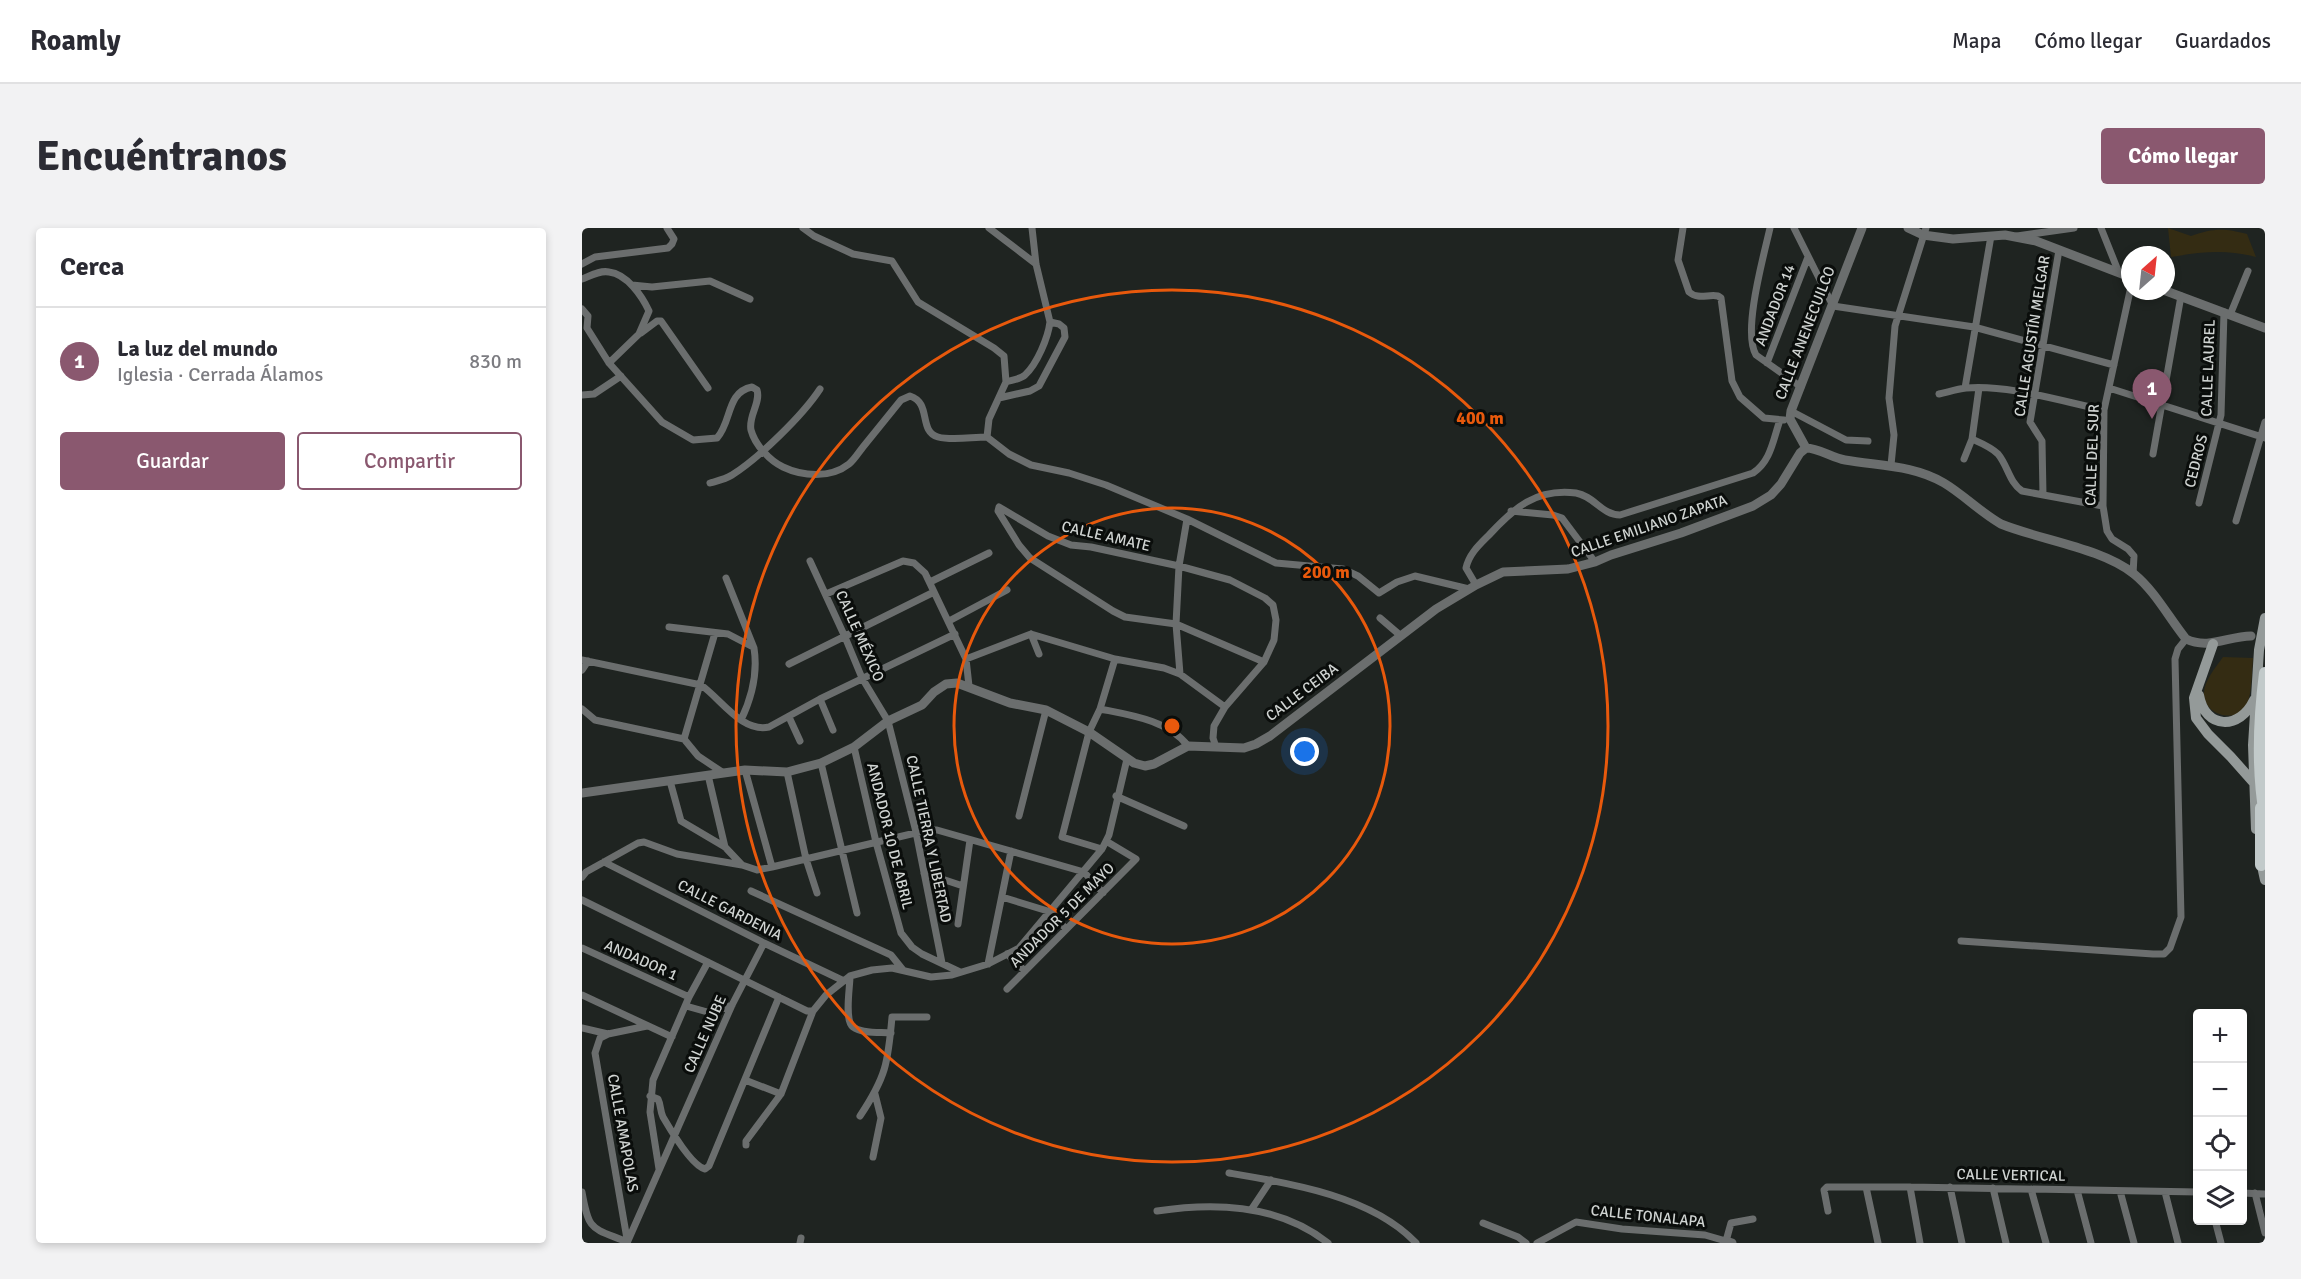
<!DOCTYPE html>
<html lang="es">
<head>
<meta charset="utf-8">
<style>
  body { margin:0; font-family:Signika,sans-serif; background:#f2f2f3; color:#2b2b33 }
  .controls { position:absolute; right:18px; bottom:18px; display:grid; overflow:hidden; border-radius:6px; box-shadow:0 3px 9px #0003 }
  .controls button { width:54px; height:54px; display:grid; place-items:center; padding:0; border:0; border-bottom:2px solid #e1e1e2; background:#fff; color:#2b2b33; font:30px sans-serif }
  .compass { position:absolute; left:1539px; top:18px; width:54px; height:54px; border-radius:50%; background:#fff; box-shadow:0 3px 9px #0003; rotate:27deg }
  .you { position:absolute; left:723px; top:524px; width:21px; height:21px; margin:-15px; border:4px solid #fff; border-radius:50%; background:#1a73e8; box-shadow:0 0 0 9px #1a73e833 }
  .badge { display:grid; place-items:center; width:39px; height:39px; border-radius:50%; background:#8a586f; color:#fff; font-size:20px; font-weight:700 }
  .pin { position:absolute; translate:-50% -50px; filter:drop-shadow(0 2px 3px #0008) }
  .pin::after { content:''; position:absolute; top:32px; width:21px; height:18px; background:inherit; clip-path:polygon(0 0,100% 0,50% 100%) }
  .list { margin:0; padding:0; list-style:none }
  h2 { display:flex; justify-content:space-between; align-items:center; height:78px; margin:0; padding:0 24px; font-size:26px }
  h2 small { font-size:20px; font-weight:400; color:#7c7c81 }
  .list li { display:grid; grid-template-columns:39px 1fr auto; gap:18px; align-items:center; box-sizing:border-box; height:108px; padding:0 24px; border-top:2px solid #e1e1e2 }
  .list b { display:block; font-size:22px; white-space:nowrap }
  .list p { margin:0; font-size:20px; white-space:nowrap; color:#7c7c81 }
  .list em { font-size:20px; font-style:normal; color:#7c7c81 }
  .actions { display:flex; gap:12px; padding:18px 24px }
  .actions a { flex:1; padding:14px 0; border:2px solid #8a586f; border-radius:6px; text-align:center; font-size:21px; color:#8a586f }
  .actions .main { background:#8a586f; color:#fff }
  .icon { flex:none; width:33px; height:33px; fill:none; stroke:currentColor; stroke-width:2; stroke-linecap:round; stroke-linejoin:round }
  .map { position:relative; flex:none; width:1683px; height:1015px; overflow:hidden; border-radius:6px }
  header { display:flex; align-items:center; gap:36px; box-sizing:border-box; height:84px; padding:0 30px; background:#fff; border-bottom:2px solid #e1e1e2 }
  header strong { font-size:28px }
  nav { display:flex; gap:33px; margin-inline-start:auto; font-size:21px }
  .intro { display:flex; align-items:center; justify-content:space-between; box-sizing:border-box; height:144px; padding:0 36px }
  h1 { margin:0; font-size:42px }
  .button { padding:15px 27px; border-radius:6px; background:#8a586f; color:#fff; font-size:21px; font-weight:700 }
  main { display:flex; gap:36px; padding:0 36px }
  aside { flex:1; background:#fff; border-radius:6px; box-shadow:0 3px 9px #0003 }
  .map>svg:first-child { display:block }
  .green { fill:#342c13 }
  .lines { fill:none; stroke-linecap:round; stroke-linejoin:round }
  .minor { stroke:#6b6e6e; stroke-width:7 }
  .tertiary { stroke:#6b6e6e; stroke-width:9 }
  .secondary { stroke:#949a99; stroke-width:10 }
  .trunk { stroke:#c2caca; stroke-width:12 }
  .ring { fill:none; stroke:#e8590c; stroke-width:3 }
  .labels { text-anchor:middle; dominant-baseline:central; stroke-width:6; stroke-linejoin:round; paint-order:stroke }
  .street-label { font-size:15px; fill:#d0d4d2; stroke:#0a0d0b }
  .centre { fill:#e8590c; stroke:#0a0d0b; stroke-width:3 }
  .ring-label { font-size:18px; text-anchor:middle; font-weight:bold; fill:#e8590c; stroke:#0a0d0b; stroke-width:6; stroke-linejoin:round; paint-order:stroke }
</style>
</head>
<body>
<header>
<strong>Roamly</strong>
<nav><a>Mapa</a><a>Cómo llegar</a><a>Guardados</a></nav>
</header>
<div class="intro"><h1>Encuéntranos</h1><a class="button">Cómo llegar</a></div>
<main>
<aside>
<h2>Cerca<small></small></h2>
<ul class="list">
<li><span class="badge">1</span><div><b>La luz del mundo</b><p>Iglesia · Cerrada Álamos</p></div><em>830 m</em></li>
</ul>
<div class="actions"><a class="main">Guardar</a><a>Compartir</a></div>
</aside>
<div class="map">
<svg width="1683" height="1015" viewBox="0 0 1683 1015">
  <rect width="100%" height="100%" fill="#1f2421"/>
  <path class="green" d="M1586,0l23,8c22,-8 33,-8 56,-2l9,23c-30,-8 -55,-5 -85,0z
    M1641,429l30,1c-1,12 -1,36 -6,46 -10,21 -44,11 -43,-11 0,-12 12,-26 19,-36z"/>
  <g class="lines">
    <path class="minor" d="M221,0l11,8 39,18 39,7 26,41 76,46 10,8 2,26 -17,37 -2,18
      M407,0l47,36
      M1101,0l-5,32 11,32c9,8 19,2 29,4l3,2 11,83 8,16 24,21 20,2
      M1188,0c-6,27 -28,104 -14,127l45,32
      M1212,0l39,78 141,21 140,38
      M1519,0l18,45
      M1435,8l57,-8
      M0,36l13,-7 73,-9 4,-4 2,-5 -7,-11
      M0,51c8,-3 18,-9 27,-7 18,2 33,24 40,39l-10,23 -30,29
      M50,57l20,2 58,-6 40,18
      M1548,63l-26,119 -1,96 4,25 5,8 16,10 6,7 -1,18
      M0,81l6,7 -1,12 22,35 53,59 31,18 24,-2c15,-16 9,-46 35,-51l5,3c4,13 -9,26 -6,40 4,15 19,31 32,37 19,9 47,12 66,-3 5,-4 10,-12 14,-17 13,-16 25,-31 38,-47l9,-4c22,7 8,35 28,41 14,4 34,0 49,0
      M1648,87l18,-44
      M59,105l16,-12h4l47,67
      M1185,135l41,-106
      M424,154c6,-2 15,-3 19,-7 12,-11 23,-37 25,-53l-14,-58 -4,-36
      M1383,160l26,-152
      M1527,160l156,50
      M1357,166c9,-2 18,-5 27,-6 41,-4 98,14 138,22
      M0,167l12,-1 27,-18
      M417,170l31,-7 9,-5 26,-49 -1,-9 -5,-4 -9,-2
      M1209,183l55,29 22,1
      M405,209l22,17 22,11 38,8 37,12 81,34 89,44 67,6 15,7 21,17 18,-11 18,-6 54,13
      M1390,211c9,4 19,8 26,15 10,12 11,28 24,37l81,15
      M1571,226l28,-158
      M1382,231l8,-20 7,-51
      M1309,237l3,-30 -5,-37 6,-72 31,-98
      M128,255c7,-2 16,-4 22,-8 27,-17 71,-60 88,-86
      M1461,267l-1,-54 -12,-19 29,-172
      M1617,275l22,-88 3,-103
      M929,283l42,4 9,3 33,44
      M1654,293l29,-99
      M228,333l35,76 17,41 26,43 28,111 26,131
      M144,350l28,70c4,25 -2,49 -13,72
      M348,354l59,-29
      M894,357l-10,-17c3,-14 13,-23 23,-33 25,-27 47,-47 87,-42 18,3 26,22 44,22l133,-42c18,-12 20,-33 27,-53
      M244,366l77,-33 11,2 11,10 41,86 3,27
      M798,390l21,18
      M367,393l58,-31
      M87,399l59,7 25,13
      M449,406l84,25 49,9 16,6 45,33
      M449,406l8,20
      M384,431l65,-25
      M0,432l119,25c20,14 41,48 68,42l51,-28 135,-65
      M207,436l145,-72
      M0,442l6,-9
      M598,446l-4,-50 3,-58 8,-47
      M238,471l13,31
      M0,481l13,11 89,19 14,17 24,16
      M518,481c30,6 68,11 88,37
      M207,489l11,24
      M102,511l31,-106
      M272,519l22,95 25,91 11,14 10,7 38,18
      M634,519l-3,-9 1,-12 11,-19 39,-45 10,-22 2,-20 -3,-15 -8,-7 -35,-18 -51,-14 -88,-19 -20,-2 -23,-9 -49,-29 -1,4 21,34 11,13 83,53 12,6 51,7 88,38
      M239,535l36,150
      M163,542l27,97
      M205,544l19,87 11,34
      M126,547l17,72
      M88,553l11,40 44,26 17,18 15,5 15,-3 156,-37h9l147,42 19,21
      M534,568l68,30
      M437,588l27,-106
      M520,621l-40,-12 27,-105 11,-23 15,-50
      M22,634l160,81 80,38
      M342,645l39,13
      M0,649l4,-5 52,-29 6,-1 33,12 65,11
      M169,663l140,64 12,15
      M420,669l49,15 15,17
      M0,672l225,111h6
      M376,696l12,-84
      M1379,713l192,13h11l6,-6 11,-31 -6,-258 3,-10 8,-10
      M0,720l107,49
      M425,726l18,17
      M406,736l23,-113
      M268,748c0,12 -6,44 3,51 9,7 27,5 38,6
      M425,761l129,-130 -30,-18
      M0,767l90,42
      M104,778l25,7 21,-8
      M0,800l26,6 39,-8
      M26,806l-8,4 -5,15 32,186
      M163,852l36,14
      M68,868l8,3c3,6 2,12 5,18 7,12 29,49 42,52l4,-3 70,-169
      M278,888c26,-39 28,-53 32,-99h35
      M164,917v-4l35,-47 32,-83 13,-16 24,-19 22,-6 20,-2 39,9 21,-2 36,-11 31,-16 83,-99 7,-14 18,-76
      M291,929l8,-39 -6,-24
      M77,941l-9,-57 3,-32 36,-83 19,-35
      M647,945c60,10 143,23 187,70
      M1284,959l12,56
      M1328,959l10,56
      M1368,959l12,56
      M1411,960l13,55
      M1449,961l15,54
      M1495,962l14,53
      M1538,963l14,52
      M0,964c7,40 9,35 45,50
      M1583,964l13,51
      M1660,965l23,1
      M1673,965l10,40
      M669,982l20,-30
      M575,983c58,-9 123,-6 171,32
      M1246,983l-4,-21 3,-3h83l288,5
      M1633,992l6,23
      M901,995l35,14 8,6
      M45,1015l105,-238 32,-62
      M218,1015l1,-5
      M955,1015l39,-21 46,7 83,6 21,6 5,-18 22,-4"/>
    <path class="tertiary" d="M1326,0l15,7 30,4 52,-4 31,6 94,36
      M1584,63l99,37
      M1224,220c13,0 26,10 39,12 34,6 69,5 99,23 20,12 36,29 57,41 39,16 101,24 133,50 21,17 35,44 52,65 23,11 42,-3 65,-3
      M1224,220l-16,-29 1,-8 71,-183
      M0,565l163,-23 42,2 34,-9 33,-16 34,-26 34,-16 12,-13 12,-8 11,-1 53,20 36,7 43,22 45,31 11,3 9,-2 34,-18 56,2 12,-4 14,-8 166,-127 40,-24 27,-13 65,-3 27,-7 16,-7 70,-22 72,-27 18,-11 10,-11 19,-31 6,-5
      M1144,1015v-2l6,2"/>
    <path class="secondary" d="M1631,416l-19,54 2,20 12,16 23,23 23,26
      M1617,467c6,35 41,35 55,5
      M1674,601l-3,-84 6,-95 6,-32
      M1678,629l5,23"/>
    <path class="trunk" d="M1683,445c-6,47 -8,95 0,142
      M1679,580v57"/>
  </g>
  <g class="ring">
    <circle cx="590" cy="498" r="218"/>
    <circle cx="590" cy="498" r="436"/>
  </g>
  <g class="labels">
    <g class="street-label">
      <text transform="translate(1193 77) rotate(-69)">ANDADOR 14</text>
      <text transform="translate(1223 105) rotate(-69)">CALLE ANENECUILCO</text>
      <text transform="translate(1450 108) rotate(-81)">CALLE AGUSTÍN MELGAR</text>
      <text transform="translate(1626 140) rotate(-88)">CALLE LAUREL</text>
      <text transform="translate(1510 227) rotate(-88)">CALLE DEL SUR</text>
      <text transform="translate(1614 233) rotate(-76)">CEDROS</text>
      <text transform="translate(1067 298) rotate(-19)">CALLE EMILIANO ZAPATA</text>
      <text transform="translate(524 308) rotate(13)">CALLE AMATE</text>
      <text transform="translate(278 408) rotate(66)">CALLE MÉXICO</text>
      <text transform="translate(720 464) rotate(-37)">CALLE CEIBA</text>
      <text transform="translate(308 608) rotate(76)">ANDADOR 10 DE ABRIL</text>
      <text transform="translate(347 611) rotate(78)">CALLE TIERRA Y LIBERTAD</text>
      <text transform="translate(148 682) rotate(27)">CALLE GARDENIA</text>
      <text transform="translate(480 687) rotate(-45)">ANDADOR 5 DE MAYO</text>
      <text transform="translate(59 732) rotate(24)">ANDADOR 1</text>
      <text transform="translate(123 806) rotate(-66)">CALLE NUBE</text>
      <text transform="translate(41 905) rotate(80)">CALLE AMAPOLAS</text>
      <text transform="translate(1429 947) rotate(1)">CALLE VERTICAL</text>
      <text transform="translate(1066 988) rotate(6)">CALLE TONALAPA</text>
    </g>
  </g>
  <circle cx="590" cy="498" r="9" class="centre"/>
  <g class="ring-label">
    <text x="898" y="196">400 m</text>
    <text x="744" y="350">200 m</text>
  </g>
</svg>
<div class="controls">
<button>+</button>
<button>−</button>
<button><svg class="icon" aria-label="locate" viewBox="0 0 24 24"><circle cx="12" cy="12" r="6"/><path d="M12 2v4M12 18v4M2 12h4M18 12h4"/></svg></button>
<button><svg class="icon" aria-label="layers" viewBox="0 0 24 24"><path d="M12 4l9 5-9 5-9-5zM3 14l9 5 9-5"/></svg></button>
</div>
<svg class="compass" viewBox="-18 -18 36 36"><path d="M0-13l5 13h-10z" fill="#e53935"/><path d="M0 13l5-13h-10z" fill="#7c7c81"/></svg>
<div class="you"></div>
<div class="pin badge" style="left:1570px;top:191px">1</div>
</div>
</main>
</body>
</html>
